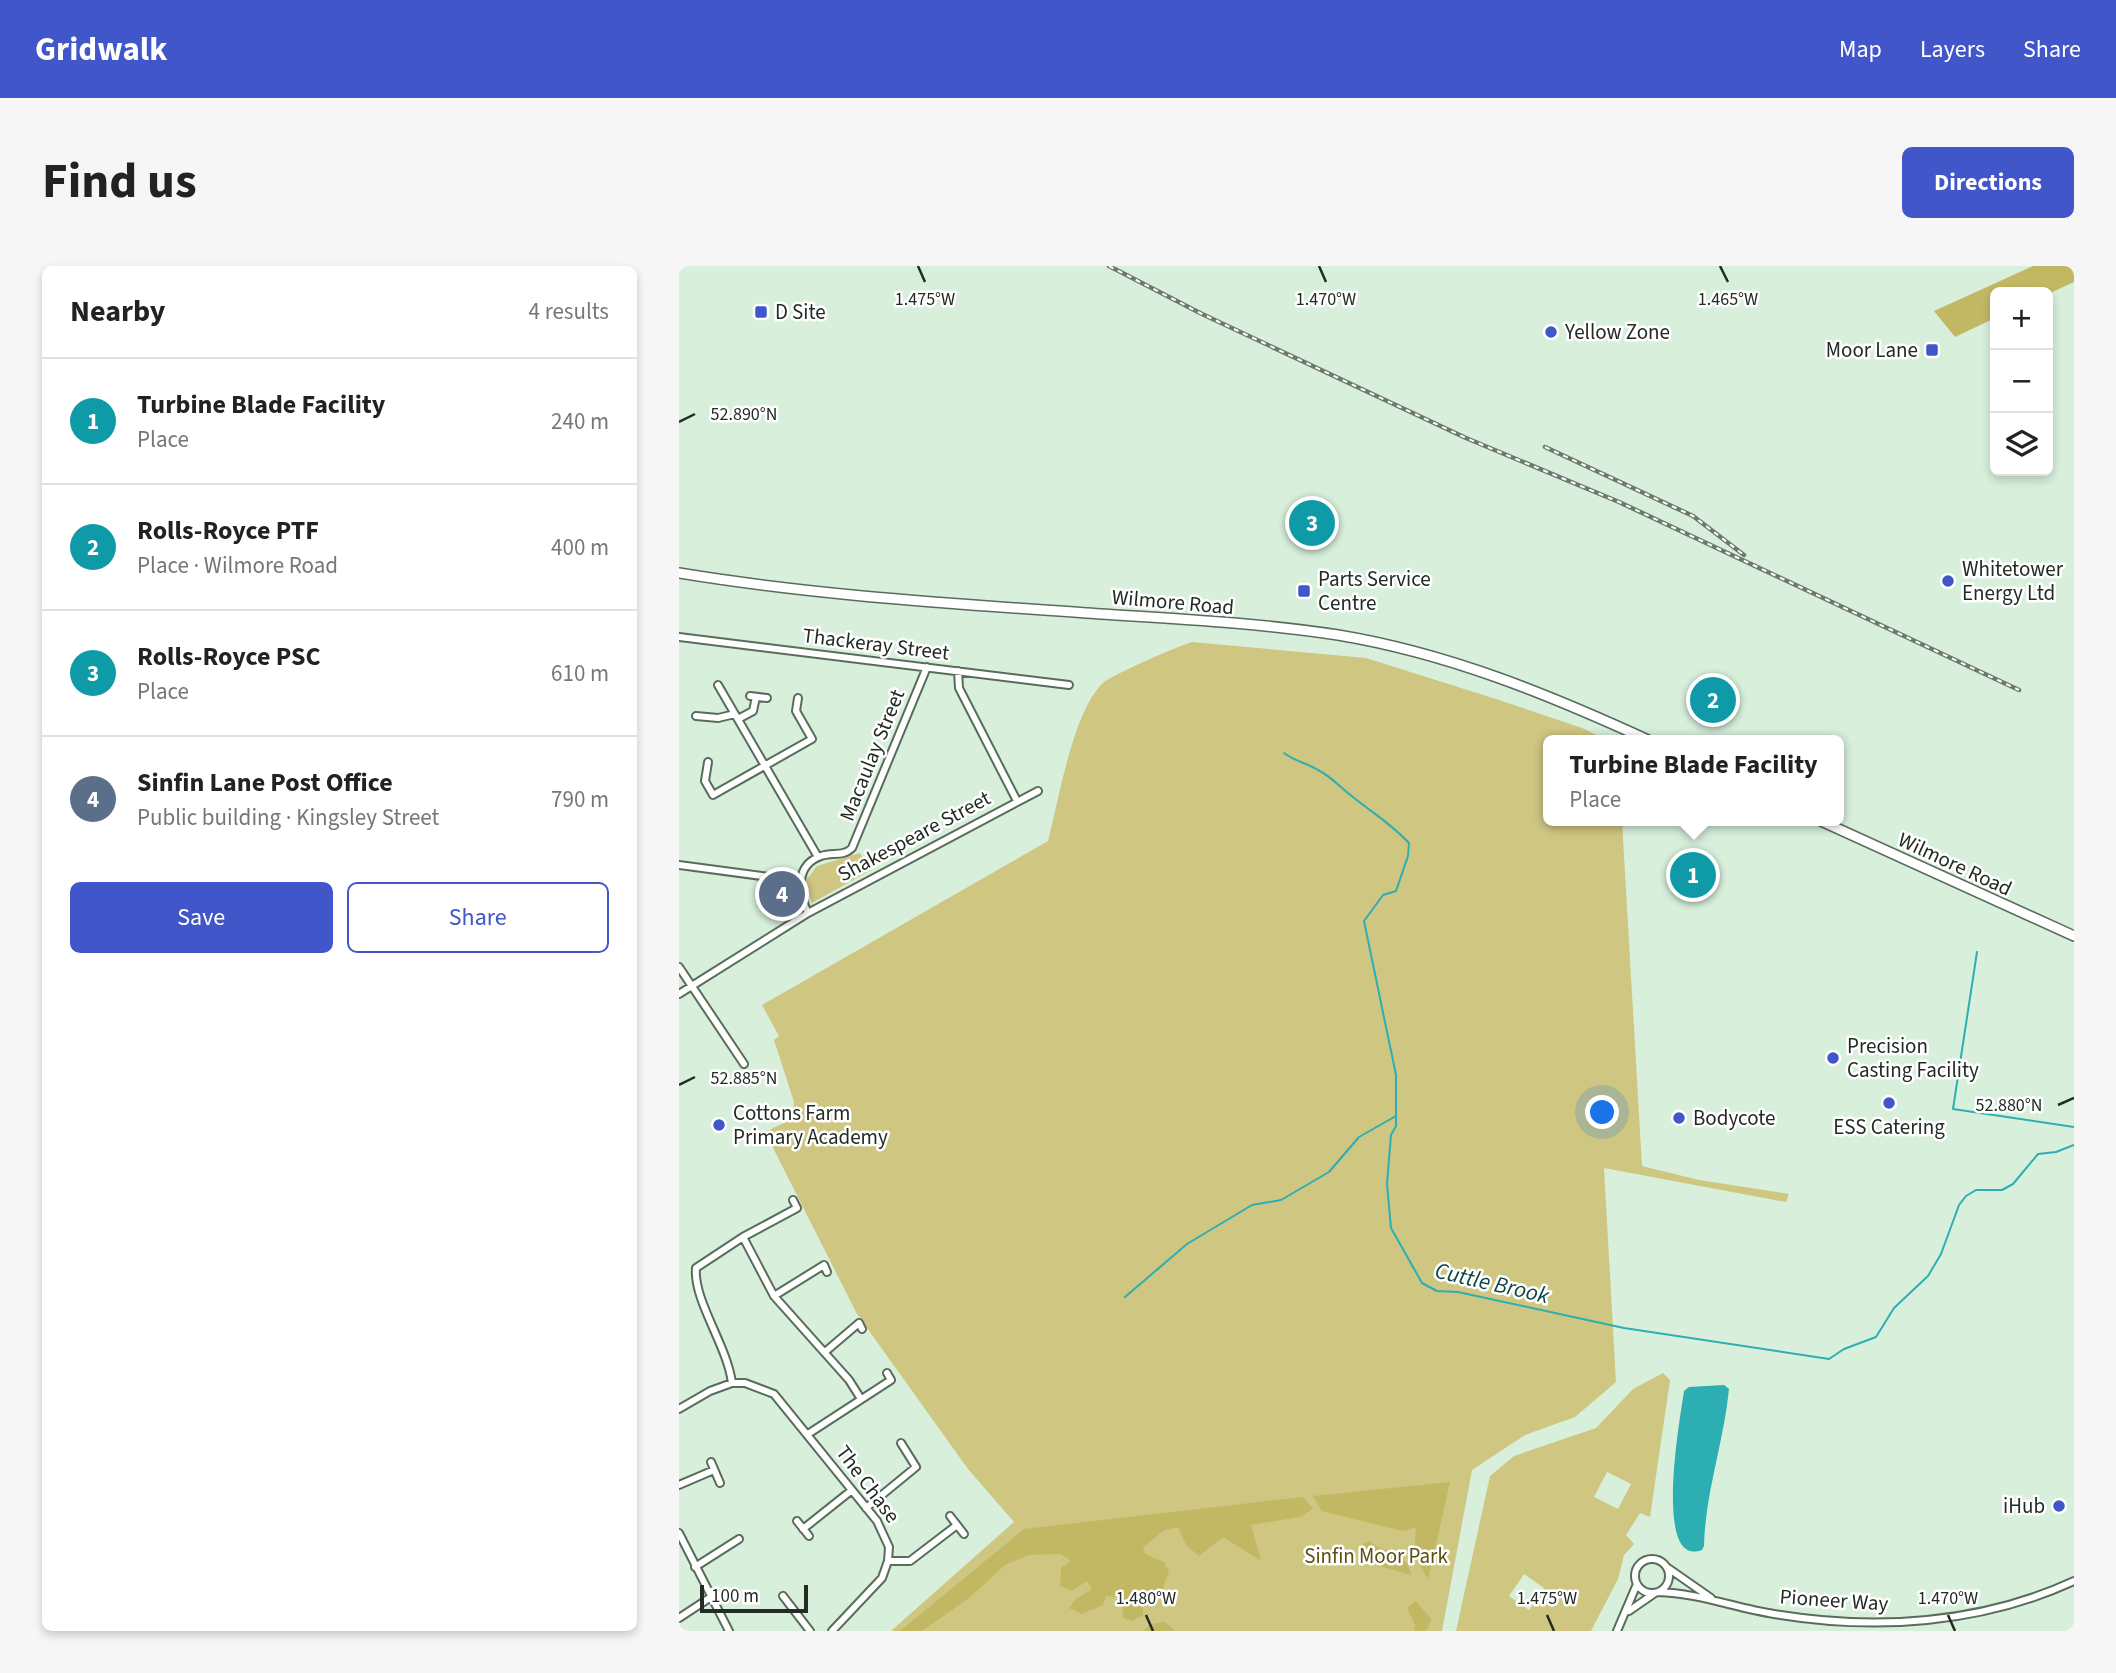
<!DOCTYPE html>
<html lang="en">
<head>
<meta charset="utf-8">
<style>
  body { margin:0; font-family:"Source Sans 3",sans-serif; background:#f6f6f6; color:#222 }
  .controls { position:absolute; right:21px; top:21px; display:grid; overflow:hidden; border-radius:10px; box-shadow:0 4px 10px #0003 }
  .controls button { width:63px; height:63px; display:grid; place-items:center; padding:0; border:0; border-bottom:2px solid #e0e0e0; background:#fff; color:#222; font:35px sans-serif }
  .scale { position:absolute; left:21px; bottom:18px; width:108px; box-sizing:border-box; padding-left:7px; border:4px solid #232b25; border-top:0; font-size:19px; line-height:24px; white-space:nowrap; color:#232b25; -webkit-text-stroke:5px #fff; paint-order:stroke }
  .you { position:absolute; left:924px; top:847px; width:24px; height:24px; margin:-18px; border:5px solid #fff; border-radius:50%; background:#1a73e8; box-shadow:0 0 0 10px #1a73e833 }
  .badge { display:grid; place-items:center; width:46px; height:46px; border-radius:50%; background:#4056c9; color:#fff; font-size:23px; font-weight:700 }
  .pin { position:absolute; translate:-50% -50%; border:4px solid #fff; box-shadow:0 2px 7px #0006 }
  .popup { position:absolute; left:864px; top:469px; width:301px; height:91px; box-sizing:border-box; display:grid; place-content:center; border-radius:10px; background:#fff; filter:drop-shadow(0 2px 5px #0005); font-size:23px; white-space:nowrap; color:#767676 }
  .popup b { font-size:26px; color:#222 }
  .popup::after { content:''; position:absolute; left:50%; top:100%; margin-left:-14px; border:14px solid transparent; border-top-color:#fff }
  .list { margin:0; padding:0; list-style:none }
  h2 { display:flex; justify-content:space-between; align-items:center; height:91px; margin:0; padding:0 28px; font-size:30px }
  h2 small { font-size:23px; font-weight:400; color:#767676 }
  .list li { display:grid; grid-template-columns:46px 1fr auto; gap:21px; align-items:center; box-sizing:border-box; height:126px; padding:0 28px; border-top:2px solid #e0e0e0 }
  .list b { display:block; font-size:26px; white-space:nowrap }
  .list p { margin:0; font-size:23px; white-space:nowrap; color:#767676 }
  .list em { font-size:23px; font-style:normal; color:#767676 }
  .actions { display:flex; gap:14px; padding:21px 28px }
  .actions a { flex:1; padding:16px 0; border:2px solid #4056c9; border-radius:10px; text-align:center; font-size:24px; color:#4056c9 }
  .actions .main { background:#4056c9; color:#fff }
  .icon { flex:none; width:38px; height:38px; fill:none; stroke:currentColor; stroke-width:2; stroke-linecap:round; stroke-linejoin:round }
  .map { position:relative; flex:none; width:1395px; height:1365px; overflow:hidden; border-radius:10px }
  header { display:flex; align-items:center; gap:42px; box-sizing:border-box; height:98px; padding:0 35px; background:#4056c9; color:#fff }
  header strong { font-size:33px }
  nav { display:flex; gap:38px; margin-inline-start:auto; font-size:24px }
  .intro { display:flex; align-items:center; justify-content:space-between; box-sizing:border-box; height:168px; padding:0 42px }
  h1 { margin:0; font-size:49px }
  .button { padding:18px 32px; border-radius:10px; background:#4056c9; color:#fff; font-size:24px; font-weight:700 }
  main { display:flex; gap:42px; padding:0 42px }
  aside { flex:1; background:#fff; border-radius:10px; box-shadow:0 4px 10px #0003 }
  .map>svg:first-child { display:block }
  .green { fill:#cec681; fill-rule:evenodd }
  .forest { fill:#c2b864 }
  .water { fill:#2daeb3 }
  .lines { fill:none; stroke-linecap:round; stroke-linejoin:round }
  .stream { stroke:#2daeb3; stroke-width:2 }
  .street-casing { stroke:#596c5c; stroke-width:10 }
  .secondary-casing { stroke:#596c5c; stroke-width:12 }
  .street { stroke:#fff; stroke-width:6 }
  .secondary { stroke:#fff; stroke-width:9 }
  .rail-casing { stroke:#6b796e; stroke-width:4.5 }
  .rail { stroke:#fff; stroke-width:2; stroke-dasharray:5; stroke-linecap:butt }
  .ticks { fill:none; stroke:#232b25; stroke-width:2.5 }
  .poi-dot { fill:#4056c9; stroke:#fff; stroke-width:2.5 }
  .labels { text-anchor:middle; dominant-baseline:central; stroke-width:5; stroke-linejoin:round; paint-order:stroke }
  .poi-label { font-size:21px; fill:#232b25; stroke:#fff; text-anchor:start }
  .street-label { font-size:21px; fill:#232b25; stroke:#fff }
  .park-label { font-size:21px; fill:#595111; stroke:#fff }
  .water-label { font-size:23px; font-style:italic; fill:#0c4446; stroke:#fff }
  .ticks-label { font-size:18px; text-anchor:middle; fill:#232b25; stroke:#fff; stroke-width:5; stroke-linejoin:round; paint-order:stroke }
</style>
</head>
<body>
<header>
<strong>Gridwalk</strong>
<nav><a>Map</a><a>Layers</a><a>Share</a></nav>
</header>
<div class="intro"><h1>Find us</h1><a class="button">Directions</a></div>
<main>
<aside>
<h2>Nearby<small>4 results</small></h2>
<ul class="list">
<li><span class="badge" style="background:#0f9aa8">1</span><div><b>Turbine Blade Facility</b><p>Place</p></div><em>240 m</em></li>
<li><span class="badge" style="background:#0f9aa8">2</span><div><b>Rolls-Royce PTF</b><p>Place · Wilmore Road</p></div><em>400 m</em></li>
<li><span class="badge" style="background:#0f9aa8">3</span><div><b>Rolls-Royce PSC</b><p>Place</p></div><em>610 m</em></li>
<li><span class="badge" style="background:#5c6f8a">4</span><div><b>Sinfin Lane Post Office</b><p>Public building · Kingsley Street</p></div><em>790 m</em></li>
</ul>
<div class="actions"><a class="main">Save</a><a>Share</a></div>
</aside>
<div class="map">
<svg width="1395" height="1365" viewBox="0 0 1395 1365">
  <rect width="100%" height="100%" fill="#d8efdc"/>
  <path class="green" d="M513,376l174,16 130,41 86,29 23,11 -57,1v81h74l20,345 57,14 90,14 -3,8 -182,-34 12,214 -41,35 -50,18 -53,35 -30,161h-551l123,-109 -46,-53 -111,-155 -92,-182 27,-13 2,-17 -20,-62 5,-4 -17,-31 286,-164c11,-42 25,-130 55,-158 11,-9 73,-36 89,-41z
    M181,587l11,17 -59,33 -7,-21 12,-16z
    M984,1107l7,7 -20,137 -10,-4 -14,22 8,9 -10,11 -6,24 -27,52h-135l34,-155 24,-20 82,-28 37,-39zM928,1206l24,12 -13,25 -24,-12zM845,1308l20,14 -15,22 -20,-14z"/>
  <path class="forest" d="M1354,0h41v16l-26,12 -53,-2v26l-40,19 -21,-26z
    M771,1216l-22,98 -14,-27 2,-26 -13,4 -81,-20 -9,-15z
    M624,1231l10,12 -13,8 -49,8 10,36 -38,-24 -24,19 -13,-11 -8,-18 -13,3 -22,17 2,7 19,8 5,9 -7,20 -19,16v8l-11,6 -9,-3 -1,-21 -16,-1 -3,9 -21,9 -13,-6 6,-8 17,-11 -5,-8 -15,10 -12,-5 1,-18 10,-7 -10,-7 -33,1 -23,10 -36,33 -47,33h-22l124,-102z
    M690,1275c15,13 39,10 42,34l-35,-10 -7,-12 -13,-5z
    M737,1335l16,19 -6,11h-12l1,-6 -8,-17z
    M486,1356l10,9h-32l8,-7z"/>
  <path class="water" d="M1045,1119l5,4c-5,53 -24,104 -25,157l-2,4c-50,19 -21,-137 -18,-159l5,-4z"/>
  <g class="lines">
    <path class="stream" d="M605,487c12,9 23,10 34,17 14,7 23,18 35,27 22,18 35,24 56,46l-1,13 -12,35 -13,4 -19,26 32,154v51l-5,9 -4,49 4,44 31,55 15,8 21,1 166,36 205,31 15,-10 32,-12 18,-29 34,-32 13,-22 18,-49 7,-9 10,-6h26l11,-6 25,-30 18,-2 18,-7
      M1298,686l-24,157 121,18
      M446,1031l62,-53 65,-39 29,-5 48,-28 30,-35 37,-21"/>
    <g class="street-casing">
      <path id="street" d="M0,371l390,48
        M279,405l1,17 58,113
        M39,419l100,172
        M71,430l17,2
        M17,450l22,2 17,-4
        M59,453l15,-8 3,-14
        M29,496l-3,19 8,14 99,-56 -16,-28 2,-13
        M0,599l120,16
        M129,647c-10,-20 -13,-48 13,-57 12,-4 22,1 31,-8l75,-181
        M0,701l65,97
        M0,728l129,-81 230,-122
        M64,971l31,59 75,84 12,19
        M95,1030l50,-31 3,7
        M146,1086l34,-29 3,6
        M53,1117c-5,-38 -39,-83 -36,-115l47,-31 54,-29 -4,-8
        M0,1143l31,-18 22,-8h13l29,11 103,127 12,26 -1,14 -6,17 -50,53
        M129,1168l83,-54 -4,-7
        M32,1196l9,21
        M0,1219l35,-15
        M187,1242l50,-41 -15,-24
        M271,1250l14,18
        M118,1255l12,15
        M124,1263l49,-39
        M0,1267l50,98
        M956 1310a17 17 0 1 1 34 0a17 17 0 1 1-34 0Z
        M209,1295h22l47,-36
        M16,1301l44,-28
        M989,1302l43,30
        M979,1326c40,1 77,16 116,22 101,17 207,10 300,-33
        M104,1330l27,35
        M950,1345l26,-18
        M0,1352l32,-21
        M938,1365l20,-47"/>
    </g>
    <g class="secondary-casing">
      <path id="secondary" d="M0,307c140,23 281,31 422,41 79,5 159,9 237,21 109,18 210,59 310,105
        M1142,555l253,115"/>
    </g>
    <use href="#street" class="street"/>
    <use href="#secondary" class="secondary"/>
    <g class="rail-casing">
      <path id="rail" d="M430,0l93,48 264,124 153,64 400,188
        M866,181l148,69 51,39"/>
    </g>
    <use href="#rail" class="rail"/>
  </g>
  <path class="ticks" d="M239,0l7,16M640,0l7,16M1041,0l8,16M0,156l16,-8M0,819l16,-8M1379,839l16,-7M467,1349l7,16M868,1349l7,16M1269,1349l7,16"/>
  <g class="poi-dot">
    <rect x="75" y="39" width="14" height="14" rx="3.5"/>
    <circle cx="872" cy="66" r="7"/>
    <rect x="1246" y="77" width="14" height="14" rx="3.5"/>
    <circle cx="1269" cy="315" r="7"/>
    <rect x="618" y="318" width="14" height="14" rx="3.5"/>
    <circle cx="1154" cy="792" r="7"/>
    <circle cx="1210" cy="837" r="7"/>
    <circle cx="1000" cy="852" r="7"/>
    <circle cx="40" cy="859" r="7"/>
    <circle cx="1380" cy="1240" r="7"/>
  </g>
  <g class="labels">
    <g class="poi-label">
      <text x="96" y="46">D Site</text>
      <text x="886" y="66">Yellow Zone</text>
      <text x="1239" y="84" text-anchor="end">Moor Lane</text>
      <text x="1283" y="303">Whitetower<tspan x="1283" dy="24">Energy Ltd</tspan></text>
      <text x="639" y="313">Parts Service<tspan x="639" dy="24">Centre</tspan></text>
      <text x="1168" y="780">Precision<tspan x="1168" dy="24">Casting Facility</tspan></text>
      <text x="54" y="847">Cottons Farm<tspan x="54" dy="24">Primary Academy</tspan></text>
      <text x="1014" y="852">Bodycote</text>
      <text x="1210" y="861" text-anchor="middle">ESS Catering</text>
      <text x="1366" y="1240" text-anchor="end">iHub</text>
    </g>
    <g class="street-label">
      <text transform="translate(494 336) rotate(5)">Wilmore Road</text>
      <text transform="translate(197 378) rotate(7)">Thackeray Street</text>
      <text transform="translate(193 489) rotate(-68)">Macaulay Street</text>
      <text transform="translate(235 570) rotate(-28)">Shakespeare Street</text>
      <text transform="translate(1276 598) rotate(25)">Wilmore Road</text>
      <text transform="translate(189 1218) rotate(53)">The Chase</text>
      <text transform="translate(1155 1334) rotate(4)">Pioneer Way</text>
    </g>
    <g class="park-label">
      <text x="697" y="1290">Sinfin Moor Park</text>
    </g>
    <g class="water-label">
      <text transform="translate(813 1017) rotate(13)">Cuttle Brook</text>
    </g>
  </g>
  <g class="ticks-label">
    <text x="246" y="39">1.475°W</text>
    <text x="647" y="39">1.470°W</text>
    <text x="1049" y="39">1.465°W</text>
    <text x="65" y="154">52.890°N</text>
    <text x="65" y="818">52.885°N</text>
    <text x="1330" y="845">52.880°N</text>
    <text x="868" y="1338">1.475°W</text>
    <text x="1269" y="1338">1.470°W</text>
    <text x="467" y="1338">1.480°W</text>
  </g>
</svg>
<div class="controls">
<button>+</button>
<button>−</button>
<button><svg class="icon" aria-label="layers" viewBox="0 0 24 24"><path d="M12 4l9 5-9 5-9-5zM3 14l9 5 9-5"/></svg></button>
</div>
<div class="scale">100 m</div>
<div class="you"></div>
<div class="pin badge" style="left:1014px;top:609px;background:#0f9aa8">1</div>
<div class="popup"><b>Turbine Blade Facility</b>Place</div>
<div class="pin badge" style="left:1034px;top:434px;background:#0f9aa8">2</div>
<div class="pin badge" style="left:633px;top:257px;background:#0f9aa8">3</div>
<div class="pin badge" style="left:103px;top:628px;background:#5c6f8a">4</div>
</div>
</main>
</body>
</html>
